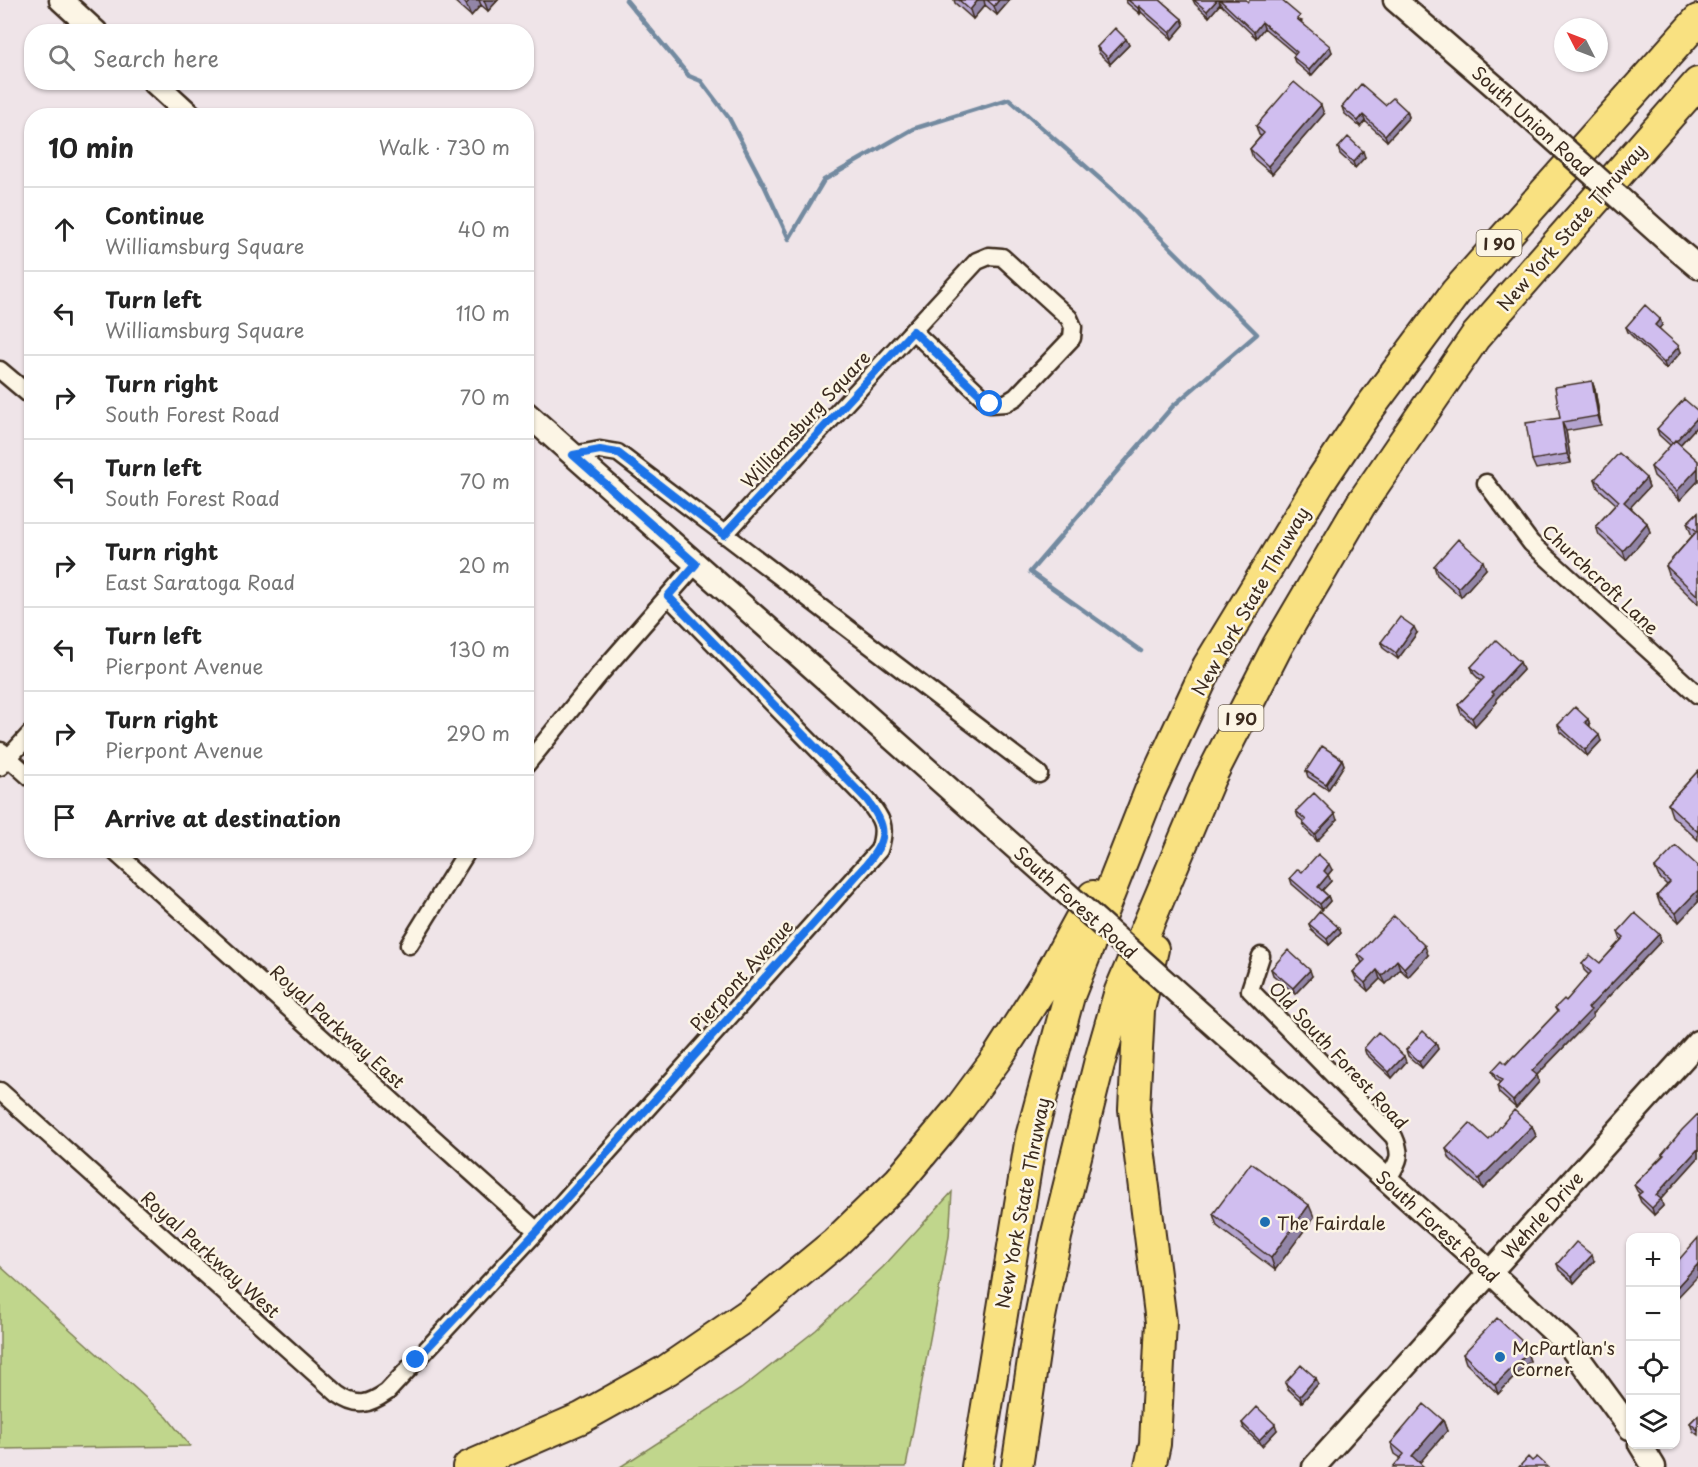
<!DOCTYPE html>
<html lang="en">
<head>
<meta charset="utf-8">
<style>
  body { margin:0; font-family:"Playpen Sans",sans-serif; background:#f6f6f6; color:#222 }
  .controls { position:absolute; right:18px; bottom:18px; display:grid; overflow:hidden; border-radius:12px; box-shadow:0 2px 4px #0004 }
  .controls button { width:54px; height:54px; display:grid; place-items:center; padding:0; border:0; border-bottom:2px solid #e0e0e0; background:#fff; color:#222; font:30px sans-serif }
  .compass { position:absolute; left:1554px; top:18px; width:54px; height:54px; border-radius:50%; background:#fff; box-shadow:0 2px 4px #0004; rotate:312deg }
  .stop { position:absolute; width:18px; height:18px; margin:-14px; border:4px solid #1a73e8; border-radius:50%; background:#fff }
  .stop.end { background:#1a73e8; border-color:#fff; box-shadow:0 2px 6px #0008 }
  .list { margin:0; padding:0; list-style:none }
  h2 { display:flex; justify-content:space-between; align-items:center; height:78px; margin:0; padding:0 24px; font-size:26px }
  h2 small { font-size:20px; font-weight:400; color:#767676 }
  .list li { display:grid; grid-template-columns:39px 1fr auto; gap:18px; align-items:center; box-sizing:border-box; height:84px; padding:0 24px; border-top:2px solid #e0e0e0 }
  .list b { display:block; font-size:22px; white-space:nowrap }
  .list p { margin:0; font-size:20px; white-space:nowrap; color:#767676 }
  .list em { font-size:20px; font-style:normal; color:#767676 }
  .icon { flex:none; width:33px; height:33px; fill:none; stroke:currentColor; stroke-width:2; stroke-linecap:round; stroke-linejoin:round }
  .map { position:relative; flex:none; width:1698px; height:1467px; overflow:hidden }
  .search { position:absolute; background:#fff; box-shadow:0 2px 4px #0004; left:24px; top:24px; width:510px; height:66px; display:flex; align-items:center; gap:15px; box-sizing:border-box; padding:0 21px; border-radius:24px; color:#767676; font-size:22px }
  .panel { position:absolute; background:#fff; box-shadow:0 2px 4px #0004; left:24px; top:108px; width:510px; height:750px; border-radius:24px }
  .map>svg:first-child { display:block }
  .green { fill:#c0d68c; stroke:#7e8055; stroke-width:1.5 }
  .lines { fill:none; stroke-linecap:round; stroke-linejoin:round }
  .stream { stroke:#738aa0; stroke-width:4.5 }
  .street-casing { stroke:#3b2a1e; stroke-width:21 }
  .secondary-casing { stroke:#3b2a1e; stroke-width:27 }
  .highway-casing { stroke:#3b2a1e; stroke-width:34 }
  .street { stroke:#fcf5e5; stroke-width:16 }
  .secondary { stroke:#fcf5e5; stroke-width:22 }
  .highway { stroke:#f9e181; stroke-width:30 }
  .secondary-bridge-casing { stroke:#3b2a1e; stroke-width:27; stroke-linecap:butt }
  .secondary-bridge { stroke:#fcf5e5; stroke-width:22 }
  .wall { fill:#b3a3ce; stroke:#3b2a1e; stroke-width:1.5 }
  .shaded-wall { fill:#9285a7; stroke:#3b2a1e; stroke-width:1.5 }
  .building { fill:#d0beef; stroke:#3b2a1e; stroke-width:1.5 }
  .route { stroke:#1a73e8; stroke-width:8 }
  .poi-dot { fill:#1f6fb2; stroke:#fcf5e5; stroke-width:2 }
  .labels { text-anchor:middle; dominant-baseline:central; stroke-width:5; stroke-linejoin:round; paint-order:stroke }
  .shield { fill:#fcf5e5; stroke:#75675a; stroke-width:1.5 }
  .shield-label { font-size:16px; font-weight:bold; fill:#3b2a1e }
  .street-label { font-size:18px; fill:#3b2a1e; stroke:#fcf5e5 }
  .poi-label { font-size:18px; fill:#3b2a1e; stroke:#fcf5e5; text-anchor:start }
</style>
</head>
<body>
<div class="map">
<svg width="1698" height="1467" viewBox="0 0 1698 1467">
  <rect width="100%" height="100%" fill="#efe4e8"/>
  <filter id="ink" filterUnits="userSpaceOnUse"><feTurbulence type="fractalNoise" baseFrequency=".0167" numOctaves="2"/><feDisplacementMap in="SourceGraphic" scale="12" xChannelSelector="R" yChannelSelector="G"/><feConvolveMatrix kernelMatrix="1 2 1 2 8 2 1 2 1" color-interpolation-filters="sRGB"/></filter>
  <g filter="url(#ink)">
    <path class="green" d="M952,1192l-3,45 -43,230h-286l121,-78 75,-59 67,-63z
      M0,1266l167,151 23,29 -190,3z"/>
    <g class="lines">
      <path class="stream" d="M626,0l63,76 12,5 28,37 36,69 24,52 35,-59 89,-51 96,-30 106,93 142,142 -84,72 -143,166 111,79"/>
      <g class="street-casing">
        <path id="street" d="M0,370l32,27
          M573,455l27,-5 18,3 421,321
          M1486,483l45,60 167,152
          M724,535l253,-274 12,-5 13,1 67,61 4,9 -1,11 -56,59 -10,6 -16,1 -77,-73
          M1,751l31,28
          M526,765l72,-89 98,-112
          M0,767l32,-35
          M113,850l424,381
          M409,945l59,-95
          M1261,956l-11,34 144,147c9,20 4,25 -7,43
          M0,1091l338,303c20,14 30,11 49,-2l150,-161 342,-381c8,-24 3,-31 -12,-50l-199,-204"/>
      </g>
      <g class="secondary-casing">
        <path id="secondary" d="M61,0l35,32
          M1395,0l113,98
          M154,82l37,34
          M1673,246l25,21
          M526,413l528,469
          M1207,1019l283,253 82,77 58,79
          M1640,1444l14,23
          M1314,1467l384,-425"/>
      </g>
      <g class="highway-casing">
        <path id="highway" d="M468,1467l113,-49 86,-48 82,-56 86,-71 64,-62 61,-73 37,-50 50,-78 46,-84
          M977,1467l54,-330 38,-141 81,-205 58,-125 112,-184 48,-72 88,-118 242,-272
          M1017,1467l21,-140 18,-90 43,-173 21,-73 90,-213 68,-133 83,-141 114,-167 223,-254
          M1150,1467l5,-23 6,-122 -27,-213 5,-99 14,-61"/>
      </g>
      <use href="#street" class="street"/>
      <use href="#secondary" class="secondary"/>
      <use href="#highway" class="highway"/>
      <g class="secondary-bridge-casing">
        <path id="secondary-bridge" d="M1508,98l165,148
          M1054,882l153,137"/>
      </g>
      <use href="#secondary-bridge" class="secondary-bridge"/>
    </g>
    <path class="wall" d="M453,0h45l-10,11 -7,-6 -10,11z
      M954,0h56l-13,15 -12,-10 -12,14 -18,-16z
      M1126,0h34l22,19 2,6 -12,14 -31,-27 -1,2 -13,-11z
      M1193,0h53l2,2 54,19 -1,1 31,30 -21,24 -16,-14 -2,-5 2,-3 -31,-26 -8,10 -36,-34 -11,13 -14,-13z
      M1126,39l3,6 -19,19 -11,-11 -2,-6z
      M1385,105l22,6 2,6 -22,24 -22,-20 -5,6 -16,-14 -2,-6z
      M1324,114l-52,60 -19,-16 -3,-9 11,-13 -2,-1 -3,-9z
      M1338,148l27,9 -10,11 -15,-14z
      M1660,319l2,6 -3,3 22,24 -15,17 -38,-37 -2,-5z
      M1592,381l3,9 6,35 -35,6 5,32 -35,6 -4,-9 28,-42z
      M1698,411v14l-18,20 18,16v20l-18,19 -26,-24 -3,-9 20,-21 -12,-11 -2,-6z
      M1646,478l3,9 -19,20 17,16 3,9 -24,28 -27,-25 -3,-9 20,-22 -18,-16 -3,-9z
      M1698,512v92l-28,-27 -4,-11 26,-30 -5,-13z
      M1434,566l52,3 -25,28 -24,-22z
      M1417,633l-19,26 -15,-11 -2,-6z
      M1520,662l3,8 -27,29 1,3 -22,24 -14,-13 -3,-8 23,-24 -7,-7 -3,-7z
      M1588,719l2,6 -1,1 12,15 -14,15 -27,-25 -2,-6z
      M1342,759l2,6 -16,25 -20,-13 -2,-6z
      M1698,771v69l-26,-24 -4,-12z
      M1296,811l41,9 -20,21 -12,-12 -2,-6 1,-1 -6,-5z
      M1698,866v36l-19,20 -19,-18 -3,-8 10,-11 -8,-8 -4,-9z
      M1332,870l-4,5 3,6 -9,9 6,6 2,5 -8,9 -30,-26 -2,-6 12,-6z
      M1309,924l29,3 3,6 -12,12 -18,-15z
      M1618,932l41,2 2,7 -69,73 1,3 -56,58 2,7 -23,26 -17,-15 -2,-7 3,-3 -5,-5 -3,-7 14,-7 9,-8 42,-44 -2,-4 11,-7 23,-26 -5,-5 -2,-6 18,-1 21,-23z
      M1358,954l70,1 -20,22 -8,-8 -14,15 -6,-5 -12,12 -11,-10 -4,-9 9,-9z
      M1271,969l41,7 -17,18 -22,-19z
      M1436,1043l2,6 -16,19 -14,-12 -2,-6z
      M1364,1048l42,14 -14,16 -26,-24z
      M1698,1114v44l-37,41 2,7 -9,9 -13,-13 -3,-7 2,-1 -3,-3 -3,-6 29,-30 -1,-1z
      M1532,1126l4,10 -53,53 -33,-30 -4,-10 43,-9z
      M1213,1214l101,3 -39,53 -58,-44z
      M1594,1261l-20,22 -15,-13 -2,-6z
      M1524,1343l6,18 -32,33 -32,-31 -3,-9z
      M1316,1378l2,6 -16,18 -14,-13 -3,-6z
      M1698,1415v20l-5,-4 -3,-8z
      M1443,1420l4,11 -28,32 -18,-5 -6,-4 -4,-11z
      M1242,1423l35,7 -15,16 -18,-17z"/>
    <path class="shaded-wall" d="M470,0h9l2,5 -10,11 -5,-12z
      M484,0h14l-10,11z
      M978,0h6l1,5 -12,14 -3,-9z
      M999,0h11l-13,15 -3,-9z
      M1217,0h2l1,4 -11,13 -2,-6z
      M1139,6l2,6 -1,2 -2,-6z
      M1182,19l2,6 -12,14 -2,-6z
      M1262,22l2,6 -8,10 -2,-6z
      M1126,39l3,6 -19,19 -2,-6z
      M1330,46l2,6 -21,24 -2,-6z
      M1321,105l3,9 -52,60 -4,-8z
      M1407,111l2,6 -22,24 -2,-6z
      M1363,115l2,6 -5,6 -2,-6z
      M1363,151l2,6 -10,11 -2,-6z
      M1660,319l2,6 -5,6 -2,-6z
      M1679,346l2,6 -15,17 -2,-6z
      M1592,381l3,9 6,35 -3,-9z
      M1698,417v8l-23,25 -2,-6z
      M1562,422l4,9 5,32 -4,-9z
      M1698,468v13l-18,19 -3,-9z
      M1646,478l3,9 -22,24 -3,-9z
      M1647,523l3,9 -24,28 -3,-9z
      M1483,561l3,8 -25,28 -3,-9z
      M1414,627l3,6 -19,26 -2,-6z
      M1520,662l3,8 -27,29 1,3 -22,24 -3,-8 20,-26z
      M1588,719l2,6 -3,3 -2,-6z
      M1599,735l2,6 -14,15 -2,-6z
      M1342,759l2,6 -16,25 -2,-6z
      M1335,814l2,6 -20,21 -2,-6z
      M1329,864l3,6 -6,7 -2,-6z
      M1328,875l3,6 -11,12 -2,-6z
      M1698,890v12l-19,20 -3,-9z
      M1328,896l2,5 -8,9 -2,-6z
      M1338,927l3,6 -12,12 -2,-6z
      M1659,934l2,7 -69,73 1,3 -56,58 2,7 -23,26 -3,-7 19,-30 56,-63z
      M1425,946l3,9 -20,22 -4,-9z
      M1397,960l3,9 -14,15 -4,-8z
      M1310,970l2,6 -17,18 -2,-6z
      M1377,970l3,9 -12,12 -3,-8z
      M1436,1043l2,6 -16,19 -3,-6z
      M1404,1056l2,6 -14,16 -3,-6z
      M1532,1126l4,10 -53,53 -4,-10z
      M1698,1149v9l-37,41 2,7 -9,9 -2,-7 4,-13z
      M1309,1205l5,12 -39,53 -4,-12z
      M1592,1255l2,6 -20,22 -2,-6z
      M1698,1264v12l-20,21 -2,-9z
      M1527,1353l3,8 -32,33 -3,-9z
      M1316,1378l2,6 -16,18 -2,-6z
      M1443,1420l4,11 -31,36 -4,-11z
      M1275,1424l2,6 -15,16 -3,-6z"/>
    <path class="building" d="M462,0h8l-4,4z
      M959,0h19l-8,10z
      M987,0h12l-5,6z
      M1128,0h32l22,19 -12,14 -31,-27 -1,2z
      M1194,0h23l-10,11z
      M1220,0h26l2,2 2,-2h31l19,16 -3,3 33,27 -21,24 -16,-13 4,-5 -35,-30 -8,10z
      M1115,28l11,11 -18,19 -11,-11z
      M1294,82l27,23 -53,61 -18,-17 14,-16 -8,-7z
      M1361,84l24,21 8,-7 14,13 -22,24 -22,-20 -5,6 -16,-14z
      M1348,137l15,14 -10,11 -15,-14z
      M1645,305l15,14 -5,6 24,21 -15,17 -38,-36z
      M1592,381l6,35 -36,6 5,32 -35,6 -6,-37 34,-5 -5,-31z
      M1684,399l14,12v6l-22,24 -1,-1 -2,3 -16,-14z
      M1675,440l23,21v7l-21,23 -26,-24z
      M1619,453l27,25 -22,24 23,21 -24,28 -27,-25 23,-25 -24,-22z
      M1698,512v84l-32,-30 31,-35 -10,-8z
      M1458,539l25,22 -25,27 -24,-22z
      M1400,617l14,10 -18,26 -15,-11z
      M1496,640l24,22 -28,30 2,2 -22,24 -14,-13 26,-27 -13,-11z
      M1575,707l13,12 -3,3 14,13 -14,15 -27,-25z
      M1322,746l20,13 -16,25 -20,-13z
      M1698,771v61l-30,-28z
      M1314,793l21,21 -20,21 -12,-12 3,-3 -10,-9z
      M1676,846l22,20v24l-22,23 -19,-17 13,-14 -15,-14z
      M1318,854l11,10 -5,7 4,4 -10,12 10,9 -8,8 -30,-26 8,-9 4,3z
      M1320,911l18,16 -11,12 -18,-15z
      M1635,913l24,21 -71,74 3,2 -59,61 5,4 -24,26 -16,-15 5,-6 -10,-9 10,-11 4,4 8,-9 1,1 43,-45 -3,-3 9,-9 2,2 25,-29 -9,-8 8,-9 10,8 24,-26 -6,-5z
      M1394,916l31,30 -21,22 -7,-8 -15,16 -5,-6 -12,13 -12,-11 12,-12 -7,-6z
      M1288,950l22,20 -17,18 -22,-19z
      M1423,1031l13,12 -17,19 -13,-12z
      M1378,1032l26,24 -15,16 -25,-24z
      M1514,1110l18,16 -53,53 -33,-30 24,-26 19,17z
      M1698,1114v35l-42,46 5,4 -9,9 -14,-13 4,-3 -8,-7 30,-30 -2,-1 20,-24z
      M1251,1163l58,42 -38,53 -58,-44z
      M1698,1238v26l-22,24v-25z
      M1576,1242l16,13 -20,22 -15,-13z
      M1497,1318l27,25 3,10 -32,32 -32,-31z
      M1301,1365l15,13 -16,18 -15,-13z
      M1424,1404l19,16 -31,36 12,11h-31l11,-13 -13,-11z
      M1257,1407l18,17 -16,16 -17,-17z
      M1698,1415v15l-8,-7z
      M1528,1457l4,4 5,-4 11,10h-29z"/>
  </g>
  <g class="lines" filter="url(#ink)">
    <path class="route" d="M416,1360l121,-129 328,-365c23,-27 23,-38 2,-66l-199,-204 28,-32 -123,-109 27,-5 18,3 106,82 189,-204 77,73"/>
  </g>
  <g class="poi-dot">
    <circle cx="1265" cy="1222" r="6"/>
    <circle cx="1500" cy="1357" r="6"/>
  </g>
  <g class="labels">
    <g class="shield">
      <rect x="1476.5" y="230" width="45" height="26" rx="4.5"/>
      <rect x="1218.5" y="705" width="45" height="26" rx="4.5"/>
    </g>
    <g class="shield-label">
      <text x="1499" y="243">I 90</text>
      <text x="1241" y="718">I 90</text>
    </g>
    <g class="street-label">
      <text transform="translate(1533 121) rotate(42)">South Union Road</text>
      <text transform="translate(1571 227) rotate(-49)">New York State Thruway</text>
      <text transform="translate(805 419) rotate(-47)">Williamsburg Square</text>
      <text transform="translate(1601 579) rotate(43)">Churchcroft Lane</text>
      <text transform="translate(1250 601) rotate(-60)">New York State Thruway</text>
      <text transform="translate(1076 902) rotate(42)">South Forest Road</text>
      <text transform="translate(741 975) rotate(-48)">Pierpont Avenue</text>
      <text transform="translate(338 1026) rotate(42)">Royal Parkway East</text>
      <text transform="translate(1339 1055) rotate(47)">Old South Forest Road</text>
      <text transform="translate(1022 1203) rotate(-79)">New York State Thruway</text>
      <text transform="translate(1542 1215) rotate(-48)">Wehrle Drive</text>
      <text transform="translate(1438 1226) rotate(42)">South Forest Road</text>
      <text transform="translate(211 1254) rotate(42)">Royal Parkway West</text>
    </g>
    <g class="poi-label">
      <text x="1277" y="1222">The Fairdale</text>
      <text x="1512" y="1347">McPartlan's<tspan x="1512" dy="21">Corner</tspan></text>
    </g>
  </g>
</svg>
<div class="controls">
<button>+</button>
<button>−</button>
<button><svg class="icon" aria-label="locate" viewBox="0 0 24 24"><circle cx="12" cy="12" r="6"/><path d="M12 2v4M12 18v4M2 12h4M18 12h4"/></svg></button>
<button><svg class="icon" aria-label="layers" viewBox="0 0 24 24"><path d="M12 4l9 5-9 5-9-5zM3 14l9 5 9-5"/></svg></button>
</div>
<svg class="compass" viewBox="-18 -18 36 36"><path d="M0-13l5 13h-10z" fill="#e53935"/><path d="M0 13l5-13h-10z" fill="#767676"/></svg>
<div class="stop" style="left:990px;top:404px"></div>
<div class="stop end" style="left:416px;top:1360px"></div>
<div class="search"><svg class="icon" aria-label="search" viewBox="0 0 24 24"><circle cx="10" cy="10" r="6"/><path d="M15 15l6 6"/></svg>Search here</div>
<section class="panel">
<h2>10 min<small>Walk · 730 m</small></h2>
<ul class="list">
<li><svg class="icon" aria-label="ahead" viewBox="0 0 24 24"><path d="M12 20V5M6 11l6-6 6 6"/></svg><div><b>Continue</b><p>Williamsburg Square</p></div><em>40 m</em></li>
<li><svg class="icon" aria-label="left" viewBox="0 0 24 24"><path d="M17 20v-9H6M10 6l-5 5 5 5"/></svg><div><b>Turn left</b><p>Williamsburg Square</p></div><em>110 m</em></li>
<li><svg class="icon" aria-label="right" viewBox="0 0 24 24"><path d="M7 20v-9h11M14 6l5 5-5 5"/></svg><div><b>Turn right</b><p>South Forest Road</p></div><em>70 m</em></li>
<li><svg class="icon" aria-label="left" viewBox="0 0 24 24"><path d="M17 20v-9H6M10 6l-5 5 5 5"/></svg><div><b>Turn left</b><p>South Forest Road</p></div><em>70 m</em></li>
<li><svg class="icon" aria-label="right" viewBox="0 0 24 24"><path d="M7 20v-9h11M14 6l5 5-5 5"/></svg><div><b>Turn right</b><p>East Saratoga Road</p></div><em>20 m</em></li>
<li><svg class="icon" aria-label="left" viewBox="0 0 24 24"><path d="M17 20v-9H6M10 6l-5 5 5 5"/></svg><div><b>Turn left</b><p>Pierpont Avenue</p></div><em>130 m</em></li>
<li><svg class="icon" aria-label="right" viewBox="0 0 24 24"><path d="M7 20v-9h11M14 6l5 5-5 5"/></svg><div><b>Turn right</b><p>Pierpont Avenue</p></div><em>290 m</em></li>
<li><svg class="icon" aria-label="arrive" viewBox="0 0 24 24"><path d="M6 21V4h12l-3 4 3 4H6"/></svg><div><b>Arrive at destination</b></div></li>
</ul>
</section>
</div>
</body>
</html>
